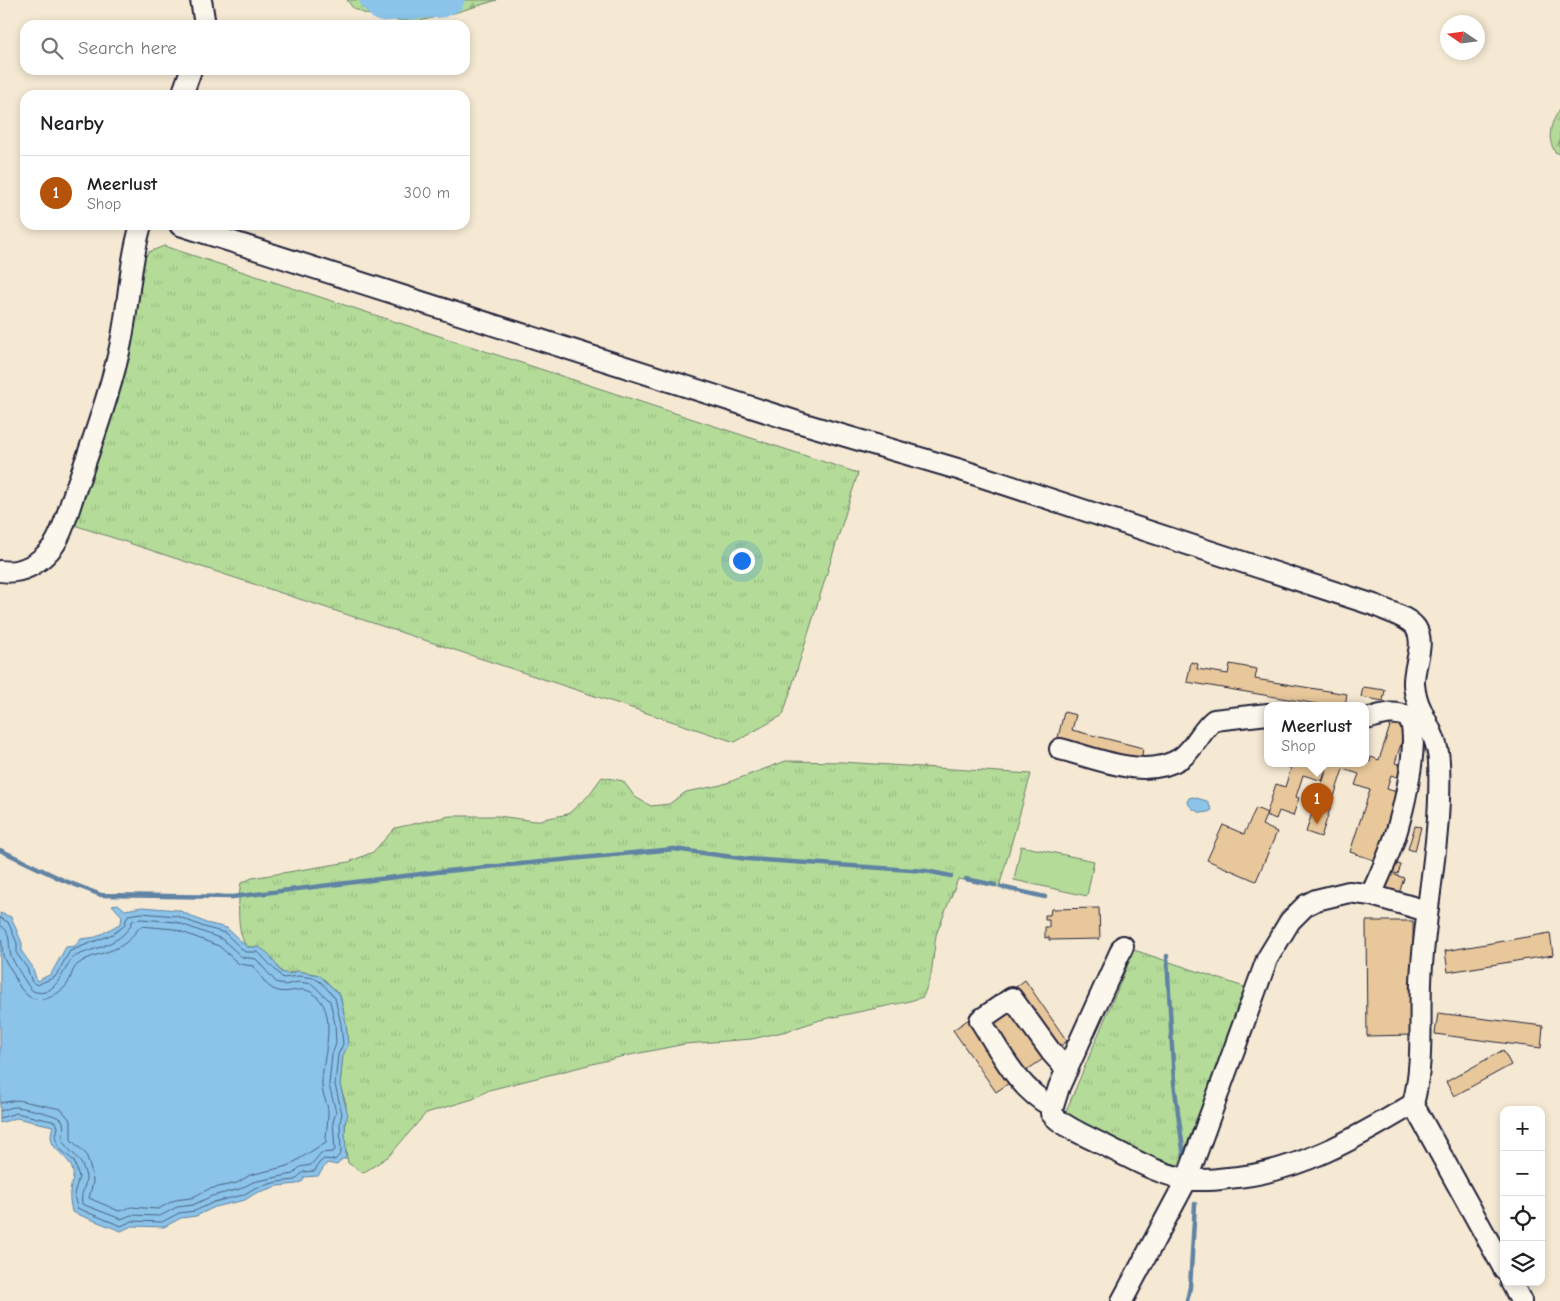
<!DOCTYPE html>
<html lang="en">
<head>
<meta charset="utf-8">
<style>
  body { margin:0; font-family:"Comic Neue",sans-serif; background:#f6f6f6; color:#202124 }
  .controls { position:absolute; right:15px; bottom:15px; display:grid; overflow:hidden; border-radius:10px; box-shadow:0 2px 8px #0003 }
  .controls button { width:45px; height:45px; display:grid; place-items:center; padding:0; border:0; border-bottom:1px solid #e0e0e0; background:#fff; color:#202124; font:25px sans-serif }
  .compass { position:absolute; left:1440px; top:15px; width:45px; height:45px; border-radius:50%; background:#fff; box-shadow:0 2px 8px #0003; rotate:283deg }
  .you { position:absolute; left:741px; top:560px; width:18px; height:18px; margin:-12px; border:4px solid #fff; border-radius:50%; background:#1a73e8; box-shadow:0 0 0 8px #1a73e833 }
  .badge { display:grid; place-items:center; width:32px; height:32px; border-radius:50%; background:#b45309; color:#fff; font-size:16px; font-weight:700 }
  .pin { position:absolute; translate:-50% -41px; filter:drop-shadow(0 1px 2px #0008) }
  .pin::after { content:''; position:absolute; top:26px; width:18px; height:15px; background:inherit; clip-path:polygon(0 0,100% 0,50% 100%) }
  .popup { position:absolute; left:1264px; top:702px; width:105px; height:65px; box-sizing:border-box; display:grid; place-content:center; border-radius:10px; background:#fff; filter:drop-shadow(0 1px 4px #0005); font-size:16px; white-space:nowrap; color:#757577 }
  .popup b { font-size:19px; color:#202124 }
  .popup::after { content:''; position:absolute; left:50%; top:100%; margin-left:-10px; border:10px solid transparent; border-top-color:#fff }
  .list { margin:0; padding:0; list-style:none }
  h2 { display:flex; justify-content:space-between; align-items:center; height:65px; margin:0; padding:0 20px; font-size:21px }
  h2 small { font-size:16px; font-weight:400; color:#757577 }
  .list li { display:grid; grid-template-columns:32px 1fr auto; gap:15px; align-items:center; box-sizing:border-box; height:75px; padding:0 20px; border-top:1px solid #e0e0e0 }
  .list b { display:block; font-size:19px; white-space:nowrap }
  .list p { margin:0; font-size:16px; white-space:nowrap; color:#757577 }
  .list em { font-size:16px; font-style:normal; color:#757577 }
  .icon { flex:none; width:28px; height:28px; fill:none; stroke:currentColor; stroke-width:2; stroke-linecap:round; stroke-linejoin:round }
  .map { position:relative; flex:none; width:1560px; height:1301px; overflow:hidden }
  .search { position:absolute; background:#fff; box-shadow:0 2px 8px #0003; left:20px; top:20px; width:450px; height:55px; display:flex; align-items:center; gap:12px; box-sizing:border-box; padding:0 18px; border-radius:15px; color:#757577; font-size:19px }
  .panel { position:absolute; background:#fff; box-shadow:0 2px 8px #0003; left:20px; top:90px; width:450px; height:140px; border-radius:15px }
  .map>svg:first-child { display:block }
  .grass { fill:url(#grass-tufts); stroke:#6b7f6a }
  .forest { fill:url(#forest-firs); stroke:#6b7f6a }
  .pitch { fill:#b4dc98; stroke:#6b7f6a }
  .water { fill:#8bc3e9; stroke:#6183a3 }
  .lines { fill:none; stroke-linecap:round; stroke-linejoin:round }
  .shore { stroke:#4c6281; stroke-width:1 }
  .stream { stroke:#6183a3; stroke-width:4.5 }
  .river { stroke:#8bc3e9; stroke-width:25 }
  .building { fill:#e8c79a; stroke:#22223b }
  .minor-casing { stroke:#22223b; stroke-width:24 }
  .minor { stroke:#fbf7ec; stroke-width:20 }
</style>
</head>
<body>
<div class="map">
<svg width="1560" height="1301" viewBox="0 0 1560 1301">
  <defs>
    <pattern id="grass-tufts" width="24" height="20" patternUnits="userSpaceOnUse" patternTransform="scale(1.25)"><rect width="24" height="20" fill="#b4dc98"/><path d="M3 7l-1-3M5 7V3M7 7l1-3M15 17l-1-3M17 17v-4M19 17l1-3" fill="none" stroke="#9abc84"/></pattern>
    <pattern id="forest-firs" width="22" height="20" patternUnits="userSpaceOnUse" patternTransform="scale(1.25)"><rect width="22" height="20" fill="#b4dc98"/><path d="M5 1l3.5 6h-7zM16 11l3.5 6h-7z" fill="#9abc84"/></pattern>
  </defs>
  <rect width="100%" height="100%" fill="#f5e9d3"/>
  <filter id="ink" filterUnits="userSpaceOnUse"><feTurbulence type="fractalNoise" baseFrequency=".02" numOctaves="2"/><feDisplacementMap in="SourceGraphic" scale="10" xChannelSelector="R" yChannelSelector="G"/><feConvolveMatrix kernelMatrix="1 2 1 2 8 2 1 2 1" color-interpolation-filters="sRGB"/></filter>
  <g filter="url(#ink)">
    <path class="grass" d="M164,246l694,227 -75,242 -48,27 -664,-218 67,-257 11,-15z
      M786,761l56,1 189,12 -32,113 -41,-8 -22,56 -5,40 -8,22 -17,5 -86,18 -33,11 -35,8 -67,5 -65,13 -131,33 -16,9 -47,14 -37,43 -26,17 -15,-10 -3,-18 1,-41 -6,-19 3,-30 5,-10 -2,-22 -6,-28 -15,-15 -10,-6 -17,-3 -14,3 -25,-27h-12c-11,-14 -9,-47 -6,-64l11,-5 97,-16 24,-10 22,-24 55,-12h48l37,5 33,-7 20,-18 14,-19 21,4 12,16 16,9 18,-2 17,-12 35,-7z
      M1134,950l113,38 -69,179 -8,4 -106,-55z"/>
    <path class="forest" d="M347,0h150l-43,13 -43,10 -45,-9 -13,-6z
      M1560,109v45l-5,-2c-9,-16 -4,-29 5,-43z"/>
    <path class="pitch" d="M1021,846l73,15 -7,35 -73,-16z"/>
    <path class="water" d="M1193,797l14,4 5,9c-9,6 -20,1 -25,-8l2,-4z
      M118,904l7,6 17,-3 36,3 28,13 21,5 20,19h12l10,7 12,18 8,2 9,-3 21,4 21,20 6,28 2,22 -5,10 -3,30 8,30 -3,7 1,37h-4l-5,6 -10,-2 -9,13 -14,1 -1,4 -6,3 -19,2 -22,7 -11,7 -30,7 -19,9 -15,2 -17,9 -32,-1 -11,5 -49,-19c-1,-6 -3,-14 -2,-20 1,-11 6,-15 1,-26 -7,-15 -26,-17 -18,-40l-37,-8 -16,5v-210l11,4 11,26v9l10,14 5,15 14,-7 15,-27 9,-1 6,-7 15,-2 25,-14 1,-7 -10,-11z"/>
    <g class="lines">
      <path class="shore" d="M0,918l8,4 9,21v11l10,14 5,14 5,3 18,-8 15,-26 43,-17 11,-8 4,-11 13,-2 36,3 27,11 21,6 20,19h13l25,26 16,-2 15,2 8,5 13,15 6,26 2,20 -5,11 -3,30 7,28 -2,9 1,31 -6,7 -11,-1 -5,4 -4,8 -12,1 -8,8 -18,2 -22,6 -12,7 -29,7 -19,9 -16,2 -17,9 -30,-1 -11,5 -44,-18 -3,-14 5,-17 -5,-16 -15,-13 -3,-12 2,-9 -2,-5 -40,-9 -16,5
        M0,925c12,6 8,21 11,31 2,5 18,33 22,35 24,10 33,-30 41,-34 20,-10 50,-12 59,-37l9,-1 34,3 46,17 20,18 14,2 20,23 8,3 15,-3 13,2 18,17 5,23 1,20 -4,10 -3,31 7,27 -3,10 2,28 -3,2 -11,1 -10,12 -11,2 -7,7 -40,8 -13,7 -28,7 -19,9 -16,2 -17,9 -29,-1 -10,4 -39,-15c-2,-11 4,-17 4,-26 -2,-16 -11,-22 -20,-32 -7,-9 1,-17 -4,-26 -3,-5 -40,-13 -47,-13 -5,0 -10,3 -15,4
        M0,937c4,7 1,14 4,22 3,6 8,10 10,16 10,26 27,33 50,13 7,-6 7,-18 13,-23 11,-10 29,-11 42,-18 10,-5 15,-14 22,-21l33,3 45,17 20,18 14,2c7,7 10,16 17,21 15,11 28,-2 41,5 31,19 10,66 11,94 0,9 6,17 6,26 0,10 -2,20 -2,30l-38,24 -38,9 -13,8 -28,6 -18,9 -16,2 -17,9 -27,-2 -12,4 -30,-13 4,-16 -1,-9 -6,-19 -15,-14v-19l-10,-12 -44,-9 -17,3"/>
      <path class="stream" d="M0,850l63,30 38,15 131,2 205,-25 237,-23 73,10 179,12 25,5
        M966,879l29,6
        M1001,887l44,10
        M1167,956l7,127 10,74
        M1187,1301l3,-14 5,-83"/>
      <path class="river" d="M372,0l9,9 61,-4 10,-5"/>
    </g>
    <path class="building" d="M1191,662l7,2 -1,5 31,5 2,-10 27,5 -2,10 92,15 -2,11h-22l-136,-23z
      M1363,687l22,3 -2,11 -22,-4z
      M1064,712l12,3 -4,15 71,18 -2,16 -84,-22z
      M1391,723l15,5 -11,35 9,3 -4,12 -9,-3 -4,14 10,3 -20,69 -27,-9 20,-62 -15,-5 4,-11 -16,-5 -22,68 -15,-5 22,-69h38v-3l4,2 1,-5 8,3z
      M1284,763l44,1 -5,17 -20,-6 -7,22 3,1 -6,18 -14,-5 -3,8 -10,-4 10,-31 9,3 6,-19 -8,-3z
      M1256,808l11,5 -5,12 15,7 -21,49 -49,-21 16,-35 21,9z
      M1415,826l6,1 -6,24 -7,-2z
      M1391,862l10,3 -3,9 -3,-1v2l9,3 -6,19 -16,-5z
      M1099,908l1,31 -51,1v-3l-4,1v-11h4v-7h-4v-5h5l1,-6z
      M1366,921h47l1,114 -47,1z
      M1550,933l3,22 -105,17 -3,-21z
      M1025,980l42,61 -13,10 -42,-61z
      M1008,1008l41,47 -28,19 -30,-55z
      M1438,1013l105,13 -2,22 -106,-14z
      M972,1017l43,62 -19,13 -43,-62z
      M1503,1050l8,15 -57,31 -8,-14z"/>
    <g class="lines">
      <g class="minor-casing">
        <path id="minor" d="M201,0l4,25
          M182,95l9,-25
          M180,225l621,198 160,47 416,136c11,6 32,11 39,22 10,16 -3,38 -2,56 1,26 24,48 25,78 3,69 -12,135 -17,203 -4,46 3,95 -9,139l91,165
          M0,571c20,3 37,-6 50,-21 12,-12 19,-43 25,-59 16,-44 32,-89 43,-135 11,-43 10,-88 23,-131
          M1366,719c16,-4 26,-9 42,-2 13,16 -3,85 -9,106 -6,25 -18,49 -28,72
          M1060,749c36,9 86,32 121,9 14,-10 20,-28 33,-38l54,-6
          M1123,946l-64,141 -8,26c9,13 46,28 61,36 24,12 47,25 74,30 13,2 28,1 42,-1 68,-5 127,-39 185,-74
          M1051,1106c-33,-17 -51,-55 -71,-86l32,-22 39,54 16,18
          M1511,1282l10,19
          M1122,1301l65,-122 80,-220 23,-38 16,-16 10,-5 33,-8 22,3 56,16"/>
      </g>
      <use href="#minor" class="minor"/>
    </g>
  </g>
</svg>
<div class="controls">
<button>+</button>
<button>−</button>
<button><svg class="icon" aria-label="locate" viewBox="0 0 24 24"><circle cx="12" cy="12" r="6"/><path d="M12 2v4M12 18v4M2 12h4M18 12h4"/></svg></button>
<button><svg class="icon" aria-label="layers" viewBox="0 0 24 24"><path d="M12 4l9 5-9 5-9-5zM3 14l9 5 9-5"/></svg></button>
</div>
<svg class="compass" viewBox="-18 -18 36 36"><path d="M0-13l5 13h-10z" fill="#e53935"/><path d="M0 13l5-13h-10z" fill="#757577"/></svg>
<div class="you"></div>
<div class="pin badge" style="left:1317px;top:824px">1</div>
<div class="popup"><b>Meerlust</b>Shop</div>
<div class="search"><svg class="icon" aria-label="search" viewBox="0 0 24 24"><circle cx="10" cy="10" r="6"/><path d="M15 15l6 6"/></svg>Search here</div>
<section class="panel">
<h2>Nearby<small></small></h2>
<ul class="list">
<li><span class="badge">1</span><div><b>Meerlust</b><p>Shop</p></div><em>300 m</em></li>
</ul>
</section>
</div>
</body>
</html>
